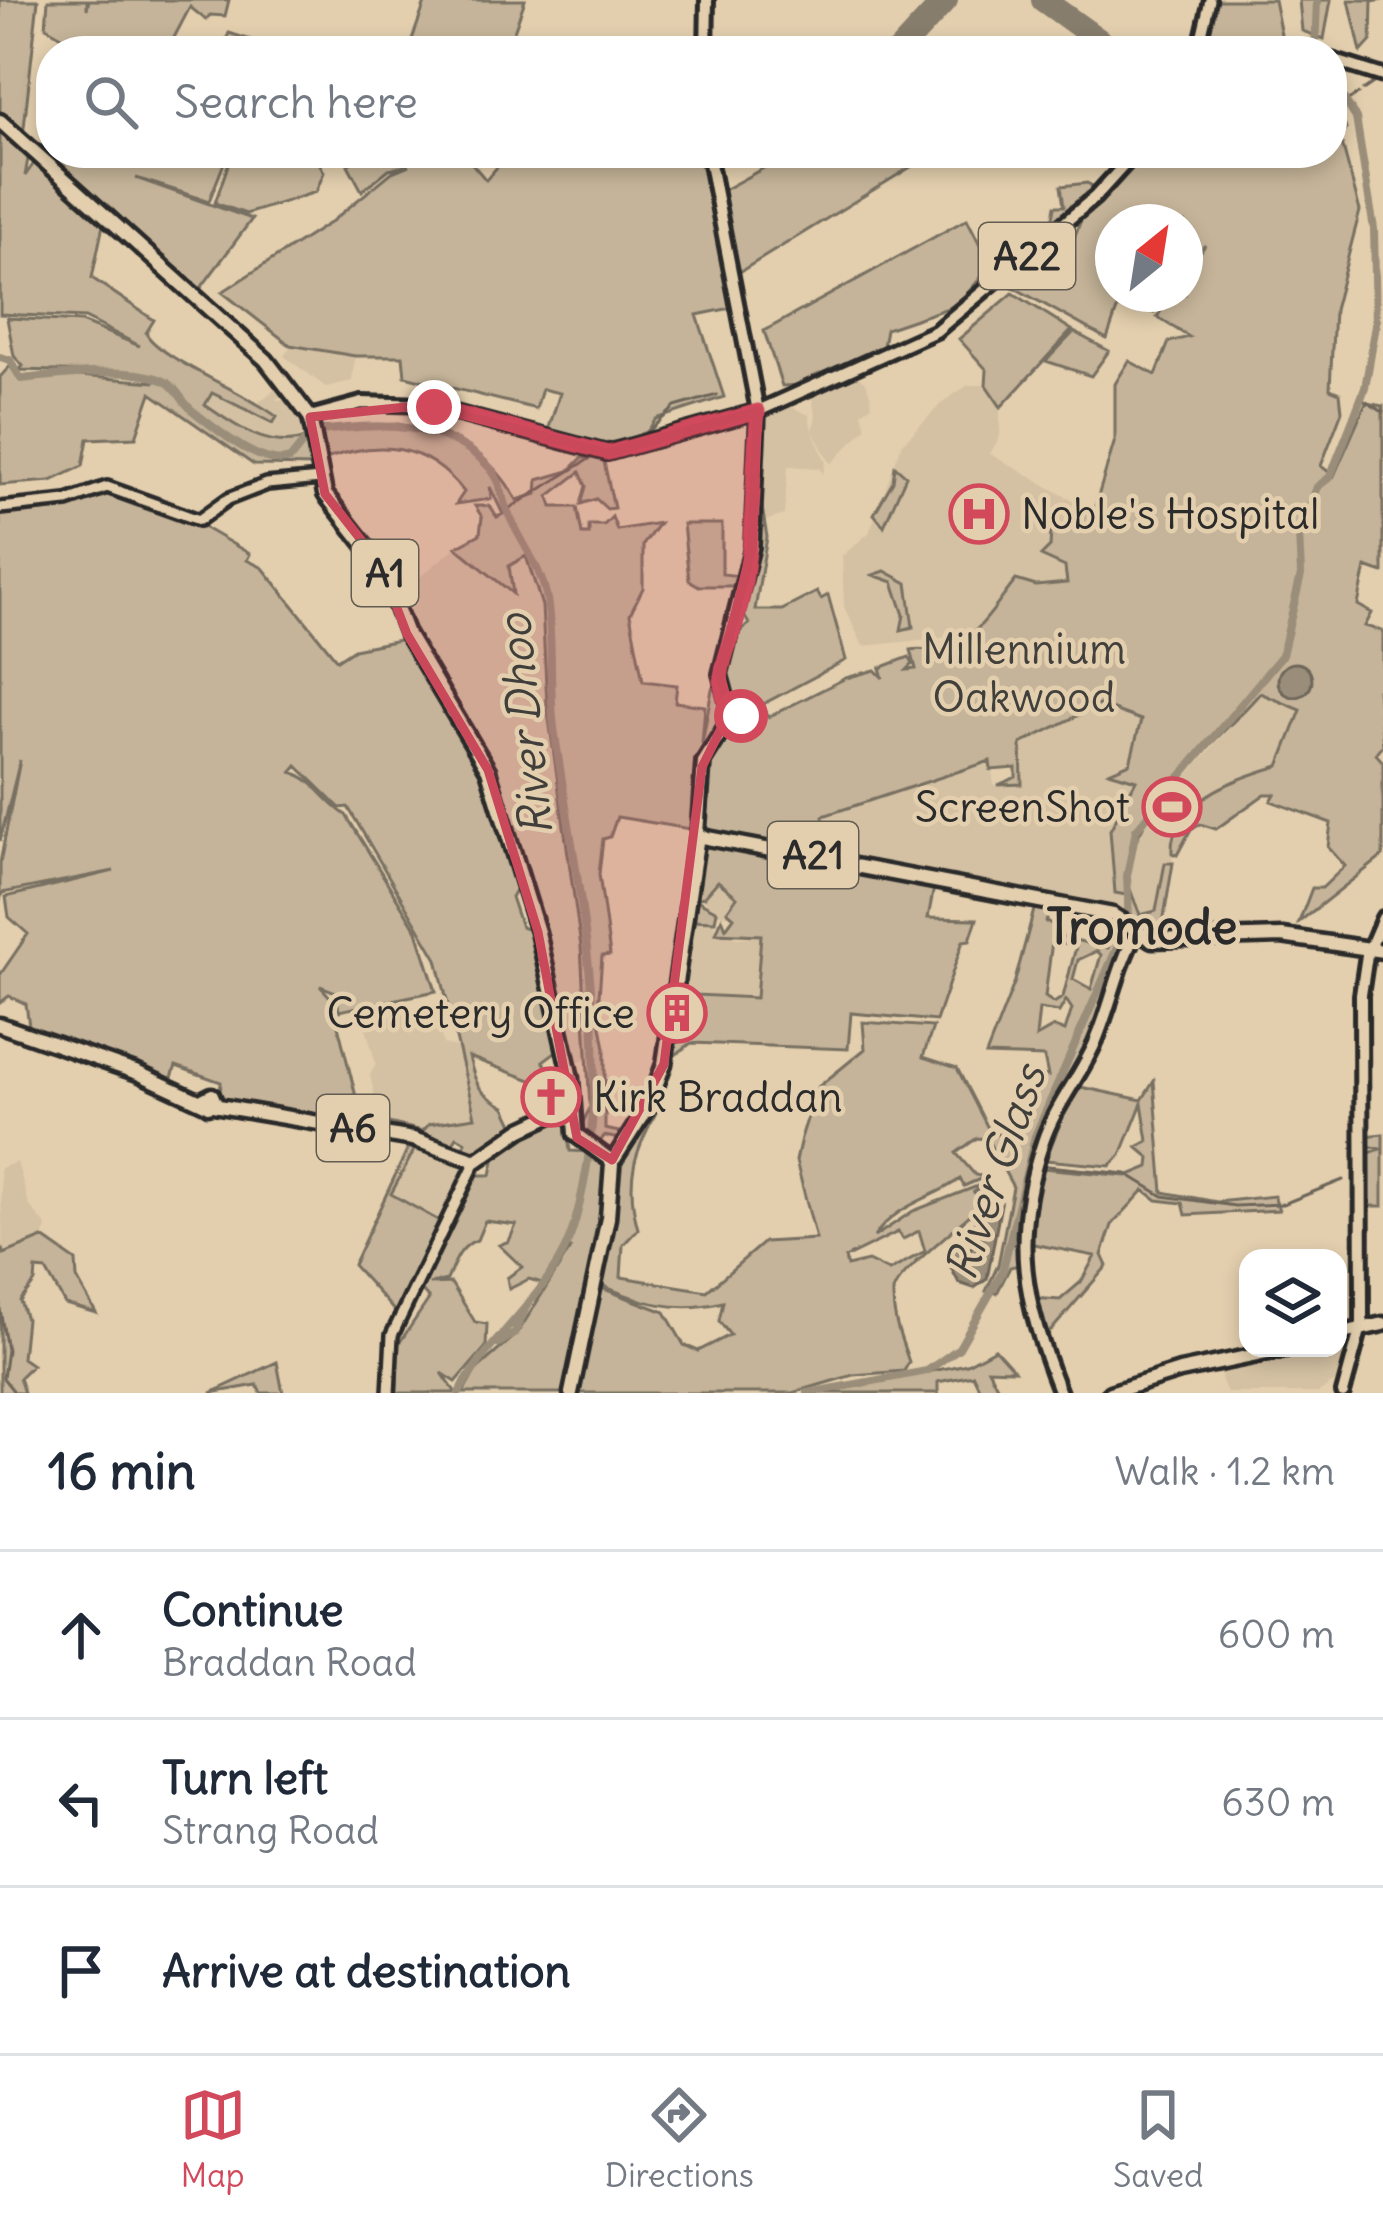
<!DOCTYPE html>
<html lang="en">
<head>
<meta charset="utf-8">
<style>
  body { margin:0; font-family:Delius,sans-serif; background:#f6f6f7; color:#1f2937 }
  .controls { position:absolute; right:36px; bottom:36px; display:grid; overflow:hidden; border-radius:24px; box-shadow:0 6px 18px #0003 }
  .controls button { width:108px; height:108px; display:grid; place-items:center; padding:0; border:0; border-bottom:3px solid #e0e1e3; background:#fff; color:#1f2937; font:60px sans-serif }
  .compass { position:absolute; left:1095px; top:204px; width:108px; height:108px; border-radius:50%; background:#fff; box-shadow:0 6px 18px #0003; rotate:30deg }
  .stop { position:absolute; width:36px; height:36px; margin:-27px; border:9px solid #d1495b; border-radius:50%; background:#fff }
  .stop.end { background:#d1495b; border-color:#fff; box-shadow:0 3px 12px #0008 }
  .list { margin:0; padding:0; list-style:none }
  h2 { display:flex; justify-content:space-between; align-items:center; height:156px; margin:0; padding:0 48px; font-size:51px }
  h2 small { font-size:39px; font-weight:400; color:#747a83 }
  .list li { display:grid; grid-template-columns:78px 1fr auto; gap:36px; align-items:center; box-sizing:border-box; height:168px; padding:0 48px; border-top:3px solid #e0e1e3 }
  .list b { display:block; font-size:45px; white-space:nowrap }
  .list p { margin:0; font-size:39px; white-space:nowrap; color:#747a83 }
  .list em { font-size:39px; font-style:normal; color:#747a83 }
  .icon { flex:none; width:66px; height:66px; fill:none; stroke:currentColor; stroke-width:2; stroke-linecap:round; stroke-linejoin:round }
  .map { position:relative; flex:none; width:1383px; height:1393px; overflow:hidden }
  .search { position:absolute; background:#fff; box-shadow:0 6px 18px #0003; left:36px; right:36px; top:36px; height:132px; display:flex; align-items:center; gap:30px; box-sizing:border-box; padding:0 42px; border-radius:48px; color:#747a83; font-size:45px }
  .sheet { height:660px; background:#fff }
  nav { display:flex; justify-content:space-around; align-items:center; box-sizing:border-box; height:168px; border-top:3px solid #e0e1e3; background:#fff; font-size:33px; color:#747a83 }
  nav a { display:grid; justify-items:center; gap:6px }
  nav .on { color:#d1495b }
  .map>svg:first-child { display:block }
  .built { fill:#d4c1a3 }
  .green { fill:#c5b499; stroke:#787062; stroke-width:3; fill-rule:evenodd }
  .water { fill:#9a8e7a; stroke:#6e665a; stroke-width:3 }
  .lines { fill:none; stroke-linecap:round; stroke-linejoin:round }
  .stream { stroke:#6e665a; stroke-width:3 }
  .river { stroke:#9a8e7a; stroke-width:8 }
  .runway { stroke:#877d6c; stroke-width:24 }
  .secondary-casing { stroke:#2b2b2b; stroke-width:18 }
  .primary-casing { stroke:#2b2b2b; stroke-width:20 }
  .trunk-casing { stroke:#2b2b2b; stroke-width:21 }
  .secondary { stroke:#e3cfae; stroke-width:9 }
  .primary { stroke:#e3cfae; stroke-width:10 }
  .trunk { stroke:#e3cfae; stroke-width:12 }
  .route { stroke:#d1495b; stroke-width:15 }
  .marked { fill:#c94859; fill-opacity:0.2; stroke:#c94859; stroke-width:9; stroke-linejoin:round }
  .labels { text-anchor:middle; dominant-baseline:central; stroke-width:9; stroke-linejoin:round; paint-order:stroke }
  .shield { fill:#e3cfae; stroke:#625c52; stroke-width:3 }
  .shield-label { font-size:39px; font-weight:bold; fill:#2b2b2b }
  .poi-label { font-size:42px; fill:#2b2b2b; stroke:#e3cfae; text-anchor:start }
  .park-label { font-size:42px; fill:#42403c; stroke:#e3cfae }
  .water-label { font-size:45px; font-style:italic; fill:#413f3b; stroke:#e3cfae }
  .quarter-label { font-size:48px; font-weight:bold; fill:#2b2b2b; stroke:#e3cfae }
</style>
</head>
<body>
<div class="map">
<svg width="1383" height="1393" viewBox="0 0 1383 1393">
  <rect width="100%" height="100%" fill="#e3cfae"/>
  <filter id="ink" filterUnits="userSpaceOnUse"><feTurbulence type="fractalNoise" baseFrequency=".00833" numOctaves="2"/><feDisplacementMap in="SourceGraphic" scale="24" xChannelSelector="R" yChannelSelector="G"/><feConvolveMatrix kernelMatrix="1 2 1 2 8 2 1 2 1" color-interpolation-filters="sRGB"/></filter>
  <g filter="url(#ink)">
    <path class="built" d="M293,343l62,13 -3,25 -26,6 -42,-31z
      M853,374l13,8 5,16 1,7 -10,7 4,16 -35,36 -19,-34 14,32 -3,12 -4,-6 -31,-2 -4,49 -19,6 -4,-39 -6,-1 9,-68 18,-10 27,12 3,15 4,-13 -5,-23z
      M968,385h18l14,17v34l-10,18 94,53 -17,77 -31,2 -30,11 -37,38 -106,11 -19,-39 -2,-51 27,-23 33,-89 42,-43z
      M279,386l9,4 -12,10 19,1 14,23 -15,21 -47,-12 -43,-28 7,-12 58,21 -10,-12z
      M456,547l56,46 -4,-27 18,-10 14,33 7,116 34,242 5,112 -17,5 -40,-193 -46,-118 -86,-157z
      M1260,693l41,17 -22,57 -22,5 -78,60 -23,92 -328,-70 -6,-38 169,-55 3,24 27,-1v-40l78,-39 42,15 -25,173 11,3 5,-50 8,-17z
      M717,881l20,17 -14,18 -21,-17z
      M690,920l24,2 2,11 23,5 22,-3 -5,64 -80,-5z
      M436,1007l7,37 16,4 16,70 -46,6 -6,7 -32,-4 -16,-28 -5,-24 6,-11 -12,-43z
      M418,1143l39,19 4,-6 10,5 -28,62 -53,-28z
      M17,1162l12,43 18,22 -5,14 -39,13 -3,-86z
      M1351,1337l-8,40 -25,16h-91l-5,-12 -2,-12 85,-21h33v-10z"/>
    <path class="green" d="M0,0h38l-15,137 -23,-21z
      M48,0h39v9l2,-9h140l-4,16 -15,-1 -4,5 -16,-13 -23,44h-100v-12l-21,-12z
      M426,0h99l-18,51h-99z
      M1216,0h58l9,45 -40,-1 -35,-12z
      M1299,0h32l-7,39 -22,-8z
      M1349,0h34l-11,2 -1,39 -10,11z
      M229,33l56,18h-64z
      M1332,93l14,36 -6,7 20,75 -26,99 -4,79 10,4 2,18 -21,55 13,10 32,-73 17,3v167l-17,-6 -8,38 14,8 -7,13 18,5v58l-5,1 5,55 -7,9 7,8v94l-84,66 13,-34h10l23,-22 -17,-19 3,-24 -60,-22 4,-7h-10l-49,35 -16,-5 -9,5 -14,26 -5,-2c-3,-52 65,-75 107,-87l22,-56 -41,-17c-38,45 -138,124 -132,187 1,11 9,25 12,35l16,-4 9,-48h8l-11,66 19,7 -26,-6 -4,5 -25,-17v-23l-11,-2 -5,-63 26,-50 -27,-8 21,-9 11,-43 -42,-15 -78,39 1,40 -24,1 18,-8v-9l-25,2 -1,-9 -167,55 5,38 -124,-22 1,-61 19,-38c15,-7 23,-19 40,-24l4,8 78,-39 29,-8 8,8 -3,-10 29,-11 4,7 -6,6 9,-1 -5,-19c10,-2 20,1 28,0 39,-8 56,-45 77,-70l20,6 31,-3 -2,-16 -24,-11 9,-9 1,-16 10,1 11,-14 8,2 4,-13 10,3 21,-70v-56l14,-23 27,14 13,-33 20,-5 -32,-20 15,-23h13v-18l20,-31 -20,24v-47h-72v72h55l-14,19 -34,-12 -13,38 -105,-58 59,-49 11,11 13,-33 54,-57h193z
      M51,118v35h177l-19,48 -73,-23 116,41 -54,73 -86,-83h-10l-60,-55z
      M0,126l29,27 -4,23 12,-17 67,61 -12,58 62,42 -8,13c12,25 102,60 131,84l-4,6 -61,-30 -7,12c34,23 67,48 108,31l3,30 -62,-1 -103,-72 -15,44 -48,2 -5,27 -32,15 -51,4v-108l10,-11 12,15 31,-7 102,8 -16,-9 -120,-3 4,-4 -9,-10 -7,-38 74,4 59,24 -55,-28 -85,-4z
      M232,153h82l10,19 -8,20 -70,22 -31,-11z
      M363,153h100l23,27 23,-27h196l26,155 -34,7 27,82 -68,22 -12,17 -56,11 -42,-10 14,-44 -18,-4 -6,20 -131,-33 -2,-20h-48l-65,-11 -68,-53 109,-70 61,-50 17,-7 -20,4 -27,22 -14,-26z
      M791,153h141v1l-199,122 -15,-83z
      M1087,183l9,5 -3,7 -42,33 4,-22h9l-3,-20z
      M967,219l24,47 -34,39 -71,24 -4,23 -79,33 -21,1 -18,-55z
      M1013,293l59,37 -71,77 -15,-22 1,-15 -28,-31z
      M1074,332l35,19 -18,25 -45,-15z
      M398,424c54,10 91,26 119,76l20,-6 1,-14 31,-9 13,-13 21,-1 11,51 -7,1 -11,-10 -15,5 5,-18 -6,-14 -31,24 3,11h25l5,27h7v-9h15l8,-8 5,13 42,-7 -16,22v43l-13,26 13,67 34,4 -2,17 30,4 -3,38 10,-55 5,1 6,28 -23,41 -10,70 -73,-12 -7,20 -7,2 -4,35 11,81 -8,1 -4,54 7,38v81l19,4 24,-39 -23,46 -21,-4 -7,11 -11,-6 -4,-17 8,-16 -9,-161 -34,-242 -5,-99 -16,-50 -17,10 4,28 -57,-47 24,-13 2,-17 -7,-11h14l8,11 6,-3 -13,-27 1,12 -35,5 8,-12c-38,-49 -85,-53 -141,-32l-3,-32z
      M895,466l11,10 -22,50 -10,-12 19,-33z
      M758,484l9,53 -12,73h27l35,-18 4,7 7,-4 18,65 -83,44 -22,3 -19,-18 11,-51 16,-14 -7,-12 13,-66z
      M108,490l85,31 57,33 -3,6 16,8 74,92 17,-11 50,-10 75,121 40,123 -8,14 10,30 9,3 28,120 -15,11 7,10 -3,8 -11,3 -67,-25c7,30 10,36 36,50l11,23 -42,26 -11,-6 3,-8 -9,-5 -6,9 -76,-22v-4l48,11 6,-7 46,-7 -38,-158 -89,-152 -8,1 -43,-42 -5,6c22,7 33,30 54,43l71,116 19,60 -97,20 -3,-19 -16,-6 11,12 28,110 11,1 -5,16 -131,-19 -14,-10 1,-14 -45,-16 -5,14 27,14h-4l-164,-61 -4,-29 -17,-8 -9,7v-28l28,-41 -19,-17 -3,-20 108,-26 -112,22 -2,8v-38l20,-103 -20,81v-329l70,-7z
      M683,524h39v50l19,2 -2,10h-40l-10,-6z
      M885,571l22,12 6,44 -12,3 3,-15 -11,-33 -20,-7z
      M707,841l112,19 1,13 18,2 -1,-11 98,18 -7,36 49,1 -7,21 -7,1 -27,80 -85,-8 -3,36 -157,-6 -22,17 7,-66 80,4 5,-63 -45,-2 6,-15 4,10 8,-11 -7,-6 10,-14 -19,-16 -14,16 -9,2 22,12 -2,10 -25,-1 11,-77z
      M1035,906l16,3 -5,13 7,2 1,11 54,13 4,-12 -9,-2 2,-8 24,4 -12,78 -36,76 -11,-2 -29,59 -16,78 -8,-1 -5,26 9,2 -2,19 -9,2 -13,26 -11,-2 12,-26 15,-78 -26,-48 -10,-1 -21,15 19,22 10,2 -21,9 -4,-7c-28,20 -64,25 -86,58l39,-26 75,-29 -14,10 11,9c-17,18 -92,75 -92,92 -1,27 9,47 16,69l-5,9 -51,4 -61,18h-218l22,-107 69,26 19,33 14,6 32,-16 -11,-14 4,-19c-47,12 -84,0 -126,-19l19,-70 7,-58 33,-59 5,8c-26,45 -37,74 -23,125l-15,16 -2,32 86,14 57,-49 52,-3 -20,-78 5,-23 16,-50 48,-39 -2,-27 70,5 -10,30 34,11 34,66 26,1 21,-45 1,-15 9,1 -4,-19 -58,-2 29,-74zM1052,941l24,6 -13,50 -9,6 -9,-6zM1097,951l4,4 -10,34 -18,-10 5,-19zM1066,1000l6,9 -7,22 -11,-4 -18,10 3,-28 20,3zM919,1231l6,20 -36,20 -21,-10 -21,5 -2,-8 53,-26 5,7z
      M1154,1081l9,111 54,10 57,-6 5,14 -93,5 -3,-12 -26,-3 -13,-10 -32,35 -10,30 5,11 -65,75 -10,-43 28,2 21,-18 14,-26 -67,-13 14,-75 85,8 22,-9 1,-9 -13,-11 11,-6 -6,-38 -21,52 -11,11 -65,-6 31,-74 66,14z
      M565,1113l5,38 24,1 13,14 -2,46 -38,181h-104l13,-23 41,-36 53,-85 -5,-2 -23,36 -13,-4 -20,10 -2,-11 15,-11 -23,-22 10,-4 7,-16 -31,-4 -8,19c-18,6 -23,24 -30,40l-18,4 22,-1 24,39 12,2 -1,23 -30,35 -14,-9 14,20h-59l1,-48 31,-46 -8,-9 2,-11 50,-104h18l5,-24 28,-21z
      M1383,1134v72h-19v-51l16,-6 -15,-4v-9z
      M411,1142l7,1 -27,51 52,29 -45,92 -45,-50z
      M43,1238l33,23 1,18 19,34 -31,-9 -19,-34 -10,-1 -1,13 -15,19 6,18 -4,39 10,7 -13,13 5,15h-24v-149l4,10z
      M995,1349l19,21 -26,-1 10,19 -17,4 -8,-17 -35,7v11h-117l146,-29z
      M277,1362l6,31h-22l-4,-8 -46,8z"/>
    <path class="water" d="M1278 680a17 17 0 1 1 34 0a17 17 0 1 1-34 0Z
      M1001,1204l-14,75 -13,9 -15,-5 -14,-27 16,-17 6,12 11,-10 -10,-4 1,-10z"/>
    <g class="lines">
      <path class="stream" d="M1363,90l16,-11
        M1348,100l10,-6
        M1360,398l23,14
        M613,446l36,-15 26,-24 42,-12
        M507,510l87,-54
        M1048,1166l79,8 36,22 72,10 48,-2 60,-24
        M0,1309l7,41 -4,28 12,15"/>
      <path class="river" d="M1315,51l2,-51
        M0,357l10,3 11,19c35,-3 116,-15 147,4 10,7 15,20 25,28 21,17 70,58 97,48l21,-26c59,-11 135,-15 179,35 12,14 10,24 16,40 12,31 35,57 41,91 7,45 1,91 8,136 23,160 64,327 20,487 -19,70 -83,110 -116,171
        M498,1344l17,-11 12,-28
        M808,1393l119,-22 32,-23 43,-75 33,-137 94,-216 -2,-44 9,-46 146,-175 19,-80 -2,-41 18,-47 13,-10 20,-50 15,-39 11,-63 -2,-96 -18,-111 -24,-38"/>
      <path class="runway" d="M1043,0l71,51
        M899,51l47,-51"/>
      <g class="secondary-casing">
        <path id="secondary" d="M1198,51l12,-51
          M0,508l67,-7 40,-14 92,33 29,-21 39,-15 53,-5
          M389,1393l3,-58 84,-174"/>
      </g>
      <g class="primary-casing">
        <path id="primary" d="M706,51l1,-51
          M1217,51l12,-4 33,4
          M1332,60l51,16
          M708,153l50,258 -6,136 -32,127 10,37
          M310,417l52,-14 63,2 182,48 151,-42 178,-80 159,-134 40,-44
          M727 718a7 7 0 1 1 14 0a7 7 0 1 1-14 0Z
          M698,834l5,-72 25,-40
          M1060,1393c-36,-92 -50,-153 -17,-251 12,-36 37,-65 52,-99 16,-37 22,-76 42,-112
          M1343,1393l19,-70 -1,-328 6,-40 16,-37"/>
      </g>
      <g class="trunk-casing">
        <path id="trunk" d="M0,121l266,239 44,57 15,77 55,70 27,70 81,136 50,162 33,146 4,56 34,25
          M702,837l411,78 39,25 130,-4 101,15
          M0,1025l138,48 67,31
          M212,1095l3,7 -7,4 -4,-7z
          M213,1105l200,34 63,22 46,-32 51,-24
          M615,1158l34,-53 15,-41 33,-222
          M1338,1334l45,-10
          M571,1393l37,-175 4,-55
          M1110,1393l70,-22 111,-23"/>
      </g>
      <use href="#secondary" class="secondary"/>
      <use href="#primary" class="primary"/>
      <use href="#trunk" class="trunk"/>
    </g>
  </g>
  <g class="lines" filter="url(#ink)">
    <path class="route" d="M434,407l174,46 150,-42c-7,70 -3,138 -20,207 -8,32 -27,58 -10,91l13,7"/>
  </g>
  <path class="marked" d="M425,405l182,48 151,-42 -6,136 -32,127 10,37 -28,56 -38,297 -52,96 -35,-22 -39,-206 -50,-162 -81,-136 -27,-70 -55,-70 -15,-77z"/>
  <defs>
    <g id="hospital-ring" transform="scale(3)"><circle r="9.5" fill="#e3cfae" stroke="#d1495b" stroke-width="1.5"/><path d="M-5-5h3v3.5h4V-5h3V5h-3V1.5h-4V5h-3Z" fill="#d1495b"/></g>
    <g id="stadium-ring" transform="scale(3)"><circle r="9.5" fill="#e3cfae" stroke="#d1495b" stroke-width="1.5"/><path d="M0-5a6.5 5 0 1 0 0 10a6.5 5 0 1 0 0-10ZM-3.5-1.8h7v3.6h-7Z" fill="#d1495b"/></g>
    <g id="building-ring" transform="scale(3)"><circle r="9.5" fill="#e3cfae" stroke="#d1495b" stroke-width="1.5"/><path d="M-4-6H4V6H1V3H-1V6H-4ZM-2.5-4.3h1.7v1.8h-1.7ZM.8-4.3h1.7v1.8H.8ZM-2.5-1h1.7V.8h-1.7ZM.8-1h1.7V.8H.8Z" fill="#d1495b"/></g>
    <g id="church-ring" transform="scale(3)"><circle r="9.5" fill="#e3cfae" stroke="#d1495b" stroke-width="1.5"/><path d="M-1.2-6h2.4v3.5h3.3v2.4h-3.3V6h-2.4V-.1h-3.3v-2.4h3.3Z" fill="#d1495b"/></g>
  </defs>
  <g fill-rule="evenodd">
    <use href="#hospital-ring" x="979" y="514"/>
    <use href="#stadium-ring" x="1172" y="807"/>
    <use href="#building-ring" x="677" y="1013"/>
    <use href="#church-ring" x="551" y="1097"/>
  </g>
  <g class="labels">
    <g class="shield">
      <rect x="979" y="223" width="96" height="66" rx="9"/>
      <rect x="352" y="540" width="66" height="66" rx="9"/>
      <rect x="768" y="822" width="90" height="66" rx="9"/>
      <rect x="317" y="1095" width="72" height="66" rx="9"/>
    </g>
    <g class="shield-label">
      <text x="1027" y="256">A22</text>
      <text x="385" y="573">A1</text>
      <text x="813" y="855">A21</text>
      <text x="353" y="1128">A6</text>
    </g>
    <g class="poi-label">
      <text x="1021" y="514">Noble's Hospital</text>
      <text x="1130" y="807" text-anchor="end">ScreenShot</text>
      <text x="635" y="1013" text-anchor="end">Cemetery Office</text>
      <text x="593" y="1097">Kirk Braddan</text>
    </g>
    <g class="park-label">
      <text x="1024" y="649">Millennium<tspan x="1024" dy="48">Oakwood</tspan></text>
    </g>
    <g class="water-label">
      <text transform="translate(525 725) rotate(-96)">River Dhoo</text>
      <text transform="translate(995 1172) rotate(-71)">River Glass</text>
    </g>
    <g class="quarter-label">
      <text x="1142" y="927">Tromode</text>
    </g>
  </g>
</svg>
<div class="controls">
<button><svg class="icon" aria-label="layers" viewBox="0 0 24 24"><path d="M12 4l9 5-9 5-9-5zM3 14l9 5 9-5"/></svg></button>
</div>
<svg class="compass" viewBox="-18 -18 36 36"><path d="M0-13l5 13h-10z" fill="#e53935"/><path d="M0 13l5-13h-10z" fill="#747a83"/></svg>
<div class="stop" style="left:741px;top:716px"></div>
<div class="stop end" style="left:434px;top:407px"></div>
<div class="search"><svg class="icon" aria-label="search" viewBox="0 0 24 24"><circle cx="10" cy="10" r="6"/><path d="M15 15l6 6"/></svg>Search here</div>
</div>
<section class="sheet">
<h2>16 min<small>Walk · 1.2 km</small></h2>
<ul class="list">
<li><svg class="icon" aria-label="ahead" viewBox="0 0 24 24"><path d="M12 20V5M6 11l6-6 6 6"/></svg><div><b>Continue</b><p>Braddan Road</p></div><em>600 m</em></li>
<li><svg class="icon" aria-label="left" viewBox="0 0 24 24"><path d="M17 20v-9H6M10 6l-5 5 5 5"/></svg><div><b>Turn left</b><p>Strang Road</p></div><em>630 m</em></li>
<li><svg class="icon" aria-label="arrive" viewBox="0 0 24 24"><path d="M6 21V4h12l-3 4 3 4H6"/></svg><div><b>Arrive at destination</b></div></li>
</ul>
</section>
<nav>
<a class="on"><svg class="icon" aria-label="map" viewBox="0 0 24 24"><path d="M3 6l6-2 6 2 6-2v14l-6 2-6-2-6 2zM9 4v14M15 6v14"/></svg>Map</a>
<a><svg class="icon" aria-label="directions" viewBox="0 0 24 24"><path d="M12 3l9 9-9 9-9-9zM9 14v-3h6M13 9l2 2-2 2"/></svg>Directions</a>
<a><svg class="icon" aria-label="saved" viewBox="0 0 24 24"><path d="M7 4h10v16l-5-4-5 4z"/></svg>Saved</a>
</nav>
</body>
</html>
